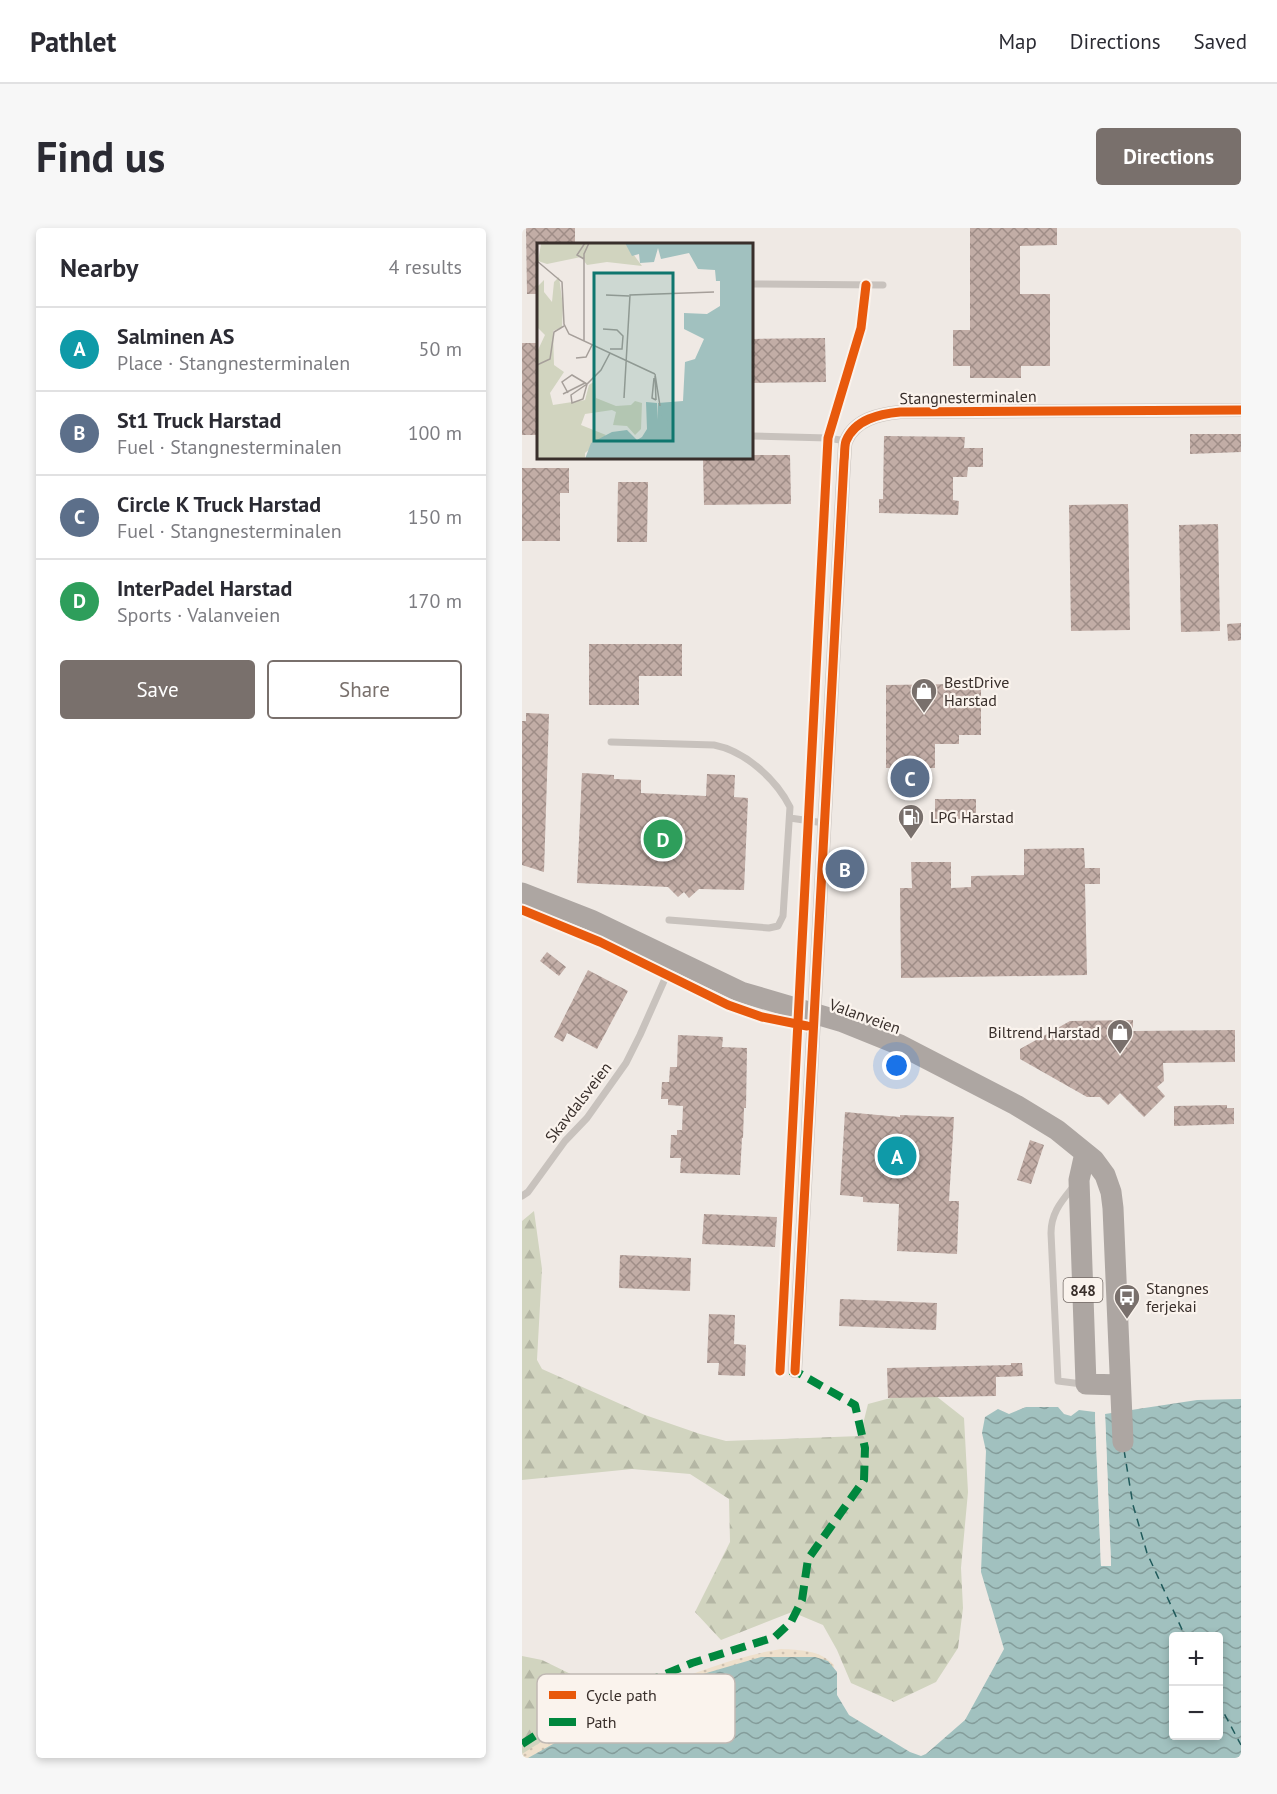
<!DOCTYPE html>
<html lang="en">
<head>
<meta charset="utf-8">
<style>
  body { margin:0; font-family:"PT Sans",sans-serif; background:#f7f7f7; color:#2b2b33 }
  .controls { position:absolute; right:18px; bottom:18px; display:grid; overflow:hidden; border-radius:6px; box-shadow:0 3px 9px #0003 }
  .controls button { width:54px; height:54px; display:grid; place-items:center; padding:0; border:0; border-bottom:2px solid #e1e1e2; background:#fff; color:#2b2b33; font:30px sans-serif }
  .you { position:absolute; left:375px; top:838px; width:21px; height:21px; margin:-15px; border:4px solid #fff; border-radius:50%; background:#1a73e8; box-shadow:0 0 0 9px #1a73e833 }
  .badge { display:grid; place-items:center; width:39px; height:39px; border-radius:50%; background:#79706c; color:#fff; font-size:20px; font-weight:700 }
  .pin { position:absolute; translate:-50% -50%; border:3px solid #fff; box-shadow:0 2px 6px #0006 }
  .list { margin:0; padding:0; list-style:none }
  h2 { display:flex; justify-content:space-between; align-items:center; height:78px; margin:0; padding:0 24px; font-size:26px }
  h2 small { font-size:20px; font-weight:400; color:#7c7c81 }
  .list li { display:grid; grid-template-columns:39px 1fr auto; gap:18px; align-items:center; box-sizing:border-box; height:84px; padding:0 24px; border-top:2px solid #e1e1e2 }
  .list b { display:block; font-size:22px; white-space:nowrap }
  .list p { margin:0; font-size:20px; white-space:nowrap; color:#7c7c81 }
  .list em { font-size:20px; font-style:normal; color:#7c7c81 }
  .actions { display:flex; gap:12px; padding:18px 24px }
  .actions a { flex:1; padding:14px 0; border:2px solid #79706c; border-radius:6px; text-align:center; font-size:21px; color:#79706c }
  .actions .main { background:#79706c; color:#fff }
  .map { position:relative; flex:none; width:719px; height:1530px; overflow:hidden; border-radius:6px }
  header { display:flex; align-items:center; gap:36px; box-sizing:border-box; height:84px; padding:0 30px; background:#fff; border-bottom:2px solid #e1e1e2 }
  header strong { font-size:28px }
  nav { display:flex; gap:33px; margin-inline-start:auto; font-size:21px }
  .intro { display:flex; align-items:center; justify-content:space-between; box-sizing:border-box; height:144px; padding:0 36px }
  h1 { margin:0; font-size:42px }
  .button { padding:15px 27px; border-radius:6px; background:#79706c; color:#fff; font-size:21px; font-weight:700 }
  main { display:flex; gap:36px; padding:0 36px }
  aside { flex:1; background:#fff; border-radius:6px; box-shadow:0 3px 9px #0003 }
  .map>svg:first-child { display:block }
  .forest { fill:url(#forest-firs) }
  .sand { fill:url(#sand-dots) }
  .water { fill:url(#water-waves); fill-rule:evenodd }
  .pier { fill:#efe9e4 }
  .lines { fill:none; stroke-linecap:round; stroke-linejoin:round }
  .ferry { stroke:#205a5b; stroke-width:1.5; stroke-dasharray:8 6; stroke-linecap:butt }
  .building { fill:url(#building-cross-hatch) }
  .service { stroke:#c8c2bd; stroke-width:7 }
  .minor { stroke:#c8c2bd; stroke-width:14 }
  .primary { stroke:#ada6a2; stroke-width:21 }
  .quiet { stroke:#00873e; stroke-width:8; stroke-dasharray:15 8; stroke-linecap:butt }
  .cycleway-casing { stroke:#faf3ed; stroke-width:13 }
  .cycleway { stroke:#e8590c; stroke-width:9 }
  .labels { text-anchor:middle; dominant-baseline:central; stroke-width:4.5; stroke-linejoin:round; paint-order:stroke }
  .shield { fill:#faf3ed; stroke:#736a65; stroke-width:1.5 }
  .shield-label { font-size:15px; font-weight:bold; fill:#392f2b }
  .street-label { font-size:16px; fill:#392f2b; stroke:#faf3ed }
  .poi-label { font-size:16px; fill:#392f2b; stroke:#faf3ed; text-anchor:start }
  .inset-river { fill:none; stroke:#a1c1bf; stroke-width:3 }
  .inset-road { fill:none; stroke:#a69f9a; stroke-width:1.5 }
  .view { fill:#0f766e; fill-opacity:0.15; stroke:#0f766e; stroke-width:3 }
  .inset-edge { fill:none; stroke:#392f2b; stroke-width:3 }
  .key { fill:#faf3ed; stroke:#c0b8b3; stroke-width:1.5 }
  .key-label { font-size:16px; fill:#392f2b }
</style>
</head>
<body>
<header>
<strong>Pathlet</strong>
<nav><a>Map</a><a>Directions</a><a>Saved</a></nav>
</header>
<div class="intro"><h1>Find us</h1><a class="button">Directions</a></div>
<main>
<aside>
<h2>Nearby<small>4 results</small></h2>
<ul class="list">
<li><span class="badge" style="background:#0f9aa8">A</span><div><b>Salminen AS</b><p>Place · Stangnesterminalen</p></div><em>50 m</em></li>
<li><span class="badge" style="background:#5c6f8a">B</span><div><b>St1 Truck Harstad</b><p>Fuel · Stangnesterminalen</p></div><em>100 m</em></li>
<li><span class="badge" style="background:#5c6f8a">C</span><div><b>Circle K Truck Harstad</b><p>Fuel · Stangnesterminalen</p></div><em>150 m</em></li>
<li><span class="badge" style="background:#2e9e5b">D</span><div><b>InterPadel Harstad</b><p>Sports · Valanveien</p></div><em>170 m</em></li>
</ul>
<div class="actions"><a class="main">Save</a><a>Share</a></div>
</aside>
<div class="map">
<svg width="719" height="1530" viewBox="0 0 719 1530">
  <defs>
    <pattern id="forest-firs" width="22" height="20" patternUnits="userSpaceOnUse" patternTransform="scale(1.5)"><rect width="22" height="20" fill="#d1d4bf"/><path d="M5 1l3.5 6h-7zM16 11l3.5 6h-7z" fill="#b4b6a4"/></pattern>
    <pattern id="sand-dots" width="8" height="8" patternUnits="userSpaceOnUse" patternTransform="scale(1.5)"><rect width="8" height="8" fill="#eee0cc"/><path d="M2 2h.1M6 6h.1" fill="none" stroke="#cdc0af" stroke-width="1.8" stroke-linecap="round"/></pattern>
    <pattern id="water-waves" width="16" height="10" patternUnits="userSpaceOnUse" patternTransform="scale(1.5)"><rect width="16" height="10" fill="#a1c1bf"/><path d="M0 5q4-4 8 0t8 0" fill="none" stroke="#849d9b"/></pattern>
    <pattern id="building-cross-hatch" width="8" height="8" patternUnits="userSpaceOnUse" patternTransform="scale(1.5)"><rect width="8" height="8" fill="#c2ada6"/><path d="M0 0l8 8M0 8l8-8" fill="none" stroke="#9f8d87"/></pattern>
  </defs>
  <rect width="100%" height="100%" fill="#efe9e4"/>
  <path class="forest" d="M12,983l8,58 -5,91 5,9 103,46 55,19 26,7 134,-5 8,-32 30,-8h38l28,22 4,74 -7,76 2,40 -5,40 -22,34 -42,20 -43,-19 -14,-33 -14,-25 -31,-13 -71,28 -26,-28 35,-70 -1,-43 -39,-25 -58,-5 -110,11v-259z
    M0,1428l20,4 90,44 -110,54z"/>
  <path class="sand" d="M259,1421c19,1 39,1 53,16l-2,16 -269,77h-41v-4c44,-29 88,-47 136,-67 42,-16 79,-31 123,-38z"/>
  <path class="water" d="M719,1171v359h-713l77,-43 32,-12 34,-6 15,-18 75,-22h54l13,4 9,11v23l12,20 61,37 11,4 5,-2 39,-34 39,-71 -23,-77 5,-121 -4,-18 3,-16 13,-8 11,5 17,-7h32l6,7 7,2 8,-6 16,2 6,154h10l-6,-152 92,-14zM652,1408h44v100h-44z"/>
  <path class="pier" d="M576,1185l6,150h4l-6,-149 3,-1 6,152 -10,1 -6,-152z"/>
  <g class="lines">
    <path class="ferry" d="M602,1222l9,55 14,48 38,83
      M696,1474l23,43"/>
  </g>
  <path class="building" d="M4,0h49v16h-37v50h-11z
    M448,0h87v17l-37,1v48h30v72h-29v12h-51v-12h-17v-36h17z
    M303,110l1,44 -74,1v-44z
    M0,115h16v92h-16z
    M668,206h51v18l-51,2z
    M362,208l81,1 -1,11h19v19h-15l-1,10h-14v23l6,1 -1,14 -79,-2v-14h4z
    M230,227h38l1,49 -87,1 -1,-47h49z
    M0,240h47v25h-9v48h-38z
    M96,254h30l-1,60h-30z
    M606,276l2,126 -59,1 -2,-126z
    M696,296l2,107 -39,1 -2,-107z
    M719,395v17l-13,1 -1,-17z
    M67,416h93v32h-43v29h-50z
    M436,456v2h23v49h-22v9h-24v24h-49v-83z
    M4,485l23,1 -5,158 -22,-7v-144h4z
    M60,545l32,2v4l27,1v13l65,3 1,-22 28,1 -1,22 14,1 -4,92 -45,-1 -10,9 -5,-6 -6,5 -10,-10 -91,-4z
    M413,571h41v20h-41z
    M562,620l1,20h15v16h-15l2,91 -186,3 -1,-90h12l-1,-26h40v26l20,-1v-11l53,-1v-26z
    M25,724l19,15 -7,9 -19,-15z
    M66,742l40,21 -31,58 -30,-16 -4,9 -9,-5z
    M611,792v11l102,-1v32l-72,1 1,18 -7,6 8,9 -21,21 -24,-24 -12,12 -8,-8h-13l-67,-38v-10l50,-28z
    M156,807l45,2 -1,10 25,1 -1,60h-2l-1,30h-1l-2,37 -60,-2 1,-15h-11l1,-23h6v-5h5l1,-24 -15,-1v-6h-7l1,-17h7l1,-15h7z
    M705,877v3h7v16l-60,2v-20z
    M323,884l55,5v-2l54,2 -5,84h10l-2,53 -60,-3 2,-47 -36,-2v-5l-23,-2z
    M508,912l14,5 -13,39 -14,-4z
    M182,986l73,3 -2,30 -73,-3z
    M98,1027l71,3 -1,33 -71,-3z
    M318,1071l97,4 -1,27 -97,-4z
    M187,1086l26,1 -1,29 12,1 -1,31 -27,-1 1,-12h-12z
    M489,1135h11l1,13 -27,1v19l-108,2 -1,-30 124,-3z"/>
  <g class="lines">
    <path class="service" d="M230,56l131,1
      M230,208l76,2 18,3
      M89,514l103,3c31,6 62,34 76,62l-7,109 -5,10 -9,2 -100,-8
      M268,590l34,5
      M551,959c-12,15 -22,26 -22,46l7,148 24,3
      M0,968l6,-4 37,-51 22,-23 39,-55 14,-28 32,-72"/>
    <path class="minor" d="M273,1143l49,-910c1,-6 0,-14 2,-20 9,-22 34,-27 54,-29l341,-2"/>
    <path class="primary" d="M0,665l69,27 150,72 102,30 57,23 116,60 41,25 37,30 11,15 6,17 2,16 10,234
      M563,925l-6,27 7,204 34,1"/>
    <path class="quiet" d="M0,1516l49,-31 121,-50 83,-26 16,-15 11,-22 6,-41 56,-79 1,-32 -10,-43 -60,-34h-6"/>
    <g class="cycleway-casing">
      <path id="cycleway" d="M0,682l78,32 128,63 34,12 45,9
        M258,1143l48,-933 33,-110 5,-43
        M273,1143l49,-910c1,-6 0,-14 2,-20 9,-22 34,-27 54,-29l341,-2"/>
    </g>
    <use href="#cycleway" class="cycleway"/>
  </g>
  <defs>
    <g id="shop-pin" transform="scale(1.35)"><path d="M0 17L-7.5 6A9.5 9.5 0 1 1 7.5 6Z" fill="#79706c" stroke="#faf3ed"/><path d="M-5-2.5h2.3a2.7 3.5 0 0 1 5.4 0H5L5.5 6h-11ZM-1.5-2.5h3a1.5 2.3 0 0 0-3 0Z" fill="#fff"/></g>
    <g id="fuel-pin" transform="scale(1.35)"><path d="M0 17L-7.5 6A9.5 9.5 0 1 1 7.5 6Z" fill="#79706c" stroke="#faf3ed"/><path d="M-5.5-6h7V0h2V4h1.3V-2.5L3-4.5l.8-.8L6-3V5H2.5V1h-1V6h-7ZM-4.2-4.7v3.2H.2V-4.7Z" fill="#fff"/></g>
    <g id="bus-pin" transform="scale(1.35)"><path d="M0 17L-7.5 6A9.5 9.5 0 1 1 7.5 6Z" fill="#79706c" stroke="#faf3ed"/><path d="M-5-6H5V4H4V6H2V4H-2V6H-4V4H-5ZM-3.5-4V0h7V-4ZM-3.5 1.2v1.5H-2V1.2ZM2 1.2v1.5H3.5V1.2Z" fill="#fff"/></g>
  </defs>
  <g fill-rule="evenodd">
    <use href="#shop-pin" x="402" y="463"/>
    <use href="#fuel-pin" x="389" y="589"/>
    <use href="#shop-pin" x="598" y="804"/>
    <use href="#bus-pin" x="605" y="1069"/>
  </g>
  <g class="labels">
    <rect class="shield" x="541.5" y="1050" width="39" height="24" rx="4.5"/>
    <g class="shield-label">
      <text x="561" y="1062">848</text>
    </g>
    <g class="street-label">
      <text transform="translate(446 169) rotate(-1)">Stangnesterminalen</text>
      <text transform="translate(343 788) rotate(20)">Valanveien</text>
      <text transform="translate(56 874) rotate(-52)">Skavdalsveien</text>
    </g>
    <g class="poi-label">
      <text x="422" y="454">BestDrive<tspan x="422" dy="18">Harstad</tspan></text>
      <text x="408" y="589">LPG Harstad</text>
      <text x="578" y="804" text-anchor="end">Biltrend Harstad</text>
      <text x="624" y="1060">Stangnes<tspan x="624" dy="18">ferjekai</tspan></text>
    </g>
  </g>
  <g transform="translate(15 15)">
    <rect width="216" height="216" fill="#efe9e4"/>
    <path d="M0,0h88l17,23 -35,-4 -20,3 -6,-8 -34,7 -9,-3 3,-17zM22,34l4,29 -1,21 -9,4 1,34 10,7 -14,21 3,12 32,-5 4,-15 6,-4 1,17 20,8 15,-1 4,-4 7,2 -1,26 -6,6 -8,-9 -14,-1 3,-13 -4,-2 -27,4 -4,11 25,10 -21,18v6h-48v-107l8,-17 -8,-8v-40l7,-7v12l8,10 2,-20z" fill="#d1d4bf"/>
    <path d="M88,0h128v216h-168l6,-16 21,-11 15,-2 10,10 5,-3 5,-8 -1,-27 11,1 1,17v-17l25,-2 2,-39 10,-3 9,-20 -20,-10v-16l23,1 13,-8v-25h-4l-1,-11 -17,-1 -9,-16 -28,6 -3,-11 -4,14 -14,1 -1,-9 -7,2z" fill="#a1c1bf"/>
    <path class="inset-river" d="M123,165l23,51"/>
    <path class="inset-road" d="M47,16l-7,-4 8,-12M0,18l25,21 2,42 5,10 86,40M69,52l23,1M66,86l14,1 6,6 -1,13h-12M47,98v-87l5,-11M39,115l10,-1 6,-12M0,122l13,-6 4,-27 10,-6M118,131l5,32M118,133l1,24M117,135l-2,20 4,2M50,141l-4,15 -11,4 -1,-8zM31,150l-6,-11 10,-7 15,9 14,-14 9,-17M26,151l22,-11M87,155l6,-103 84,-3"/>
    <path class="view" d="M57,30h79v168h-79z"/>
    <rect width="216" height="216" class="inset-edge"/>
  </g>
  <rect x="15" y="1446" width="198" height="69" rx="9" class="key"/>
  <rect x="27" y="1463" width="27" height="8" fill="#e8590c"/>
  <rect x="27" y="1490" width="27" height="8" fill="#00873e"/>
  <g class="key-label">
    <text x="64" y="1473">Cycle path</text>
    <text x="64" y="1500">Path</text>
  </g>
</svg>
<div class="controls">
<button>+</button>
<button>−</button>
</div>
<div class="you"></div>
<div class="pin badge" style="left:375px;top:928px;background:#0f9aa8">A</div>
<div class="pin badge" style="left:323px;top:641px;background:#5c6f8a">B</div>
<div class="pin badge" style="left:388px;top:550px;background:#5c6f8a">C</div>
<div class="pin badge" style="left:141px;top:611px;background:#2e9e5b">D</div>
</div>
</main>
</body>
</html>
